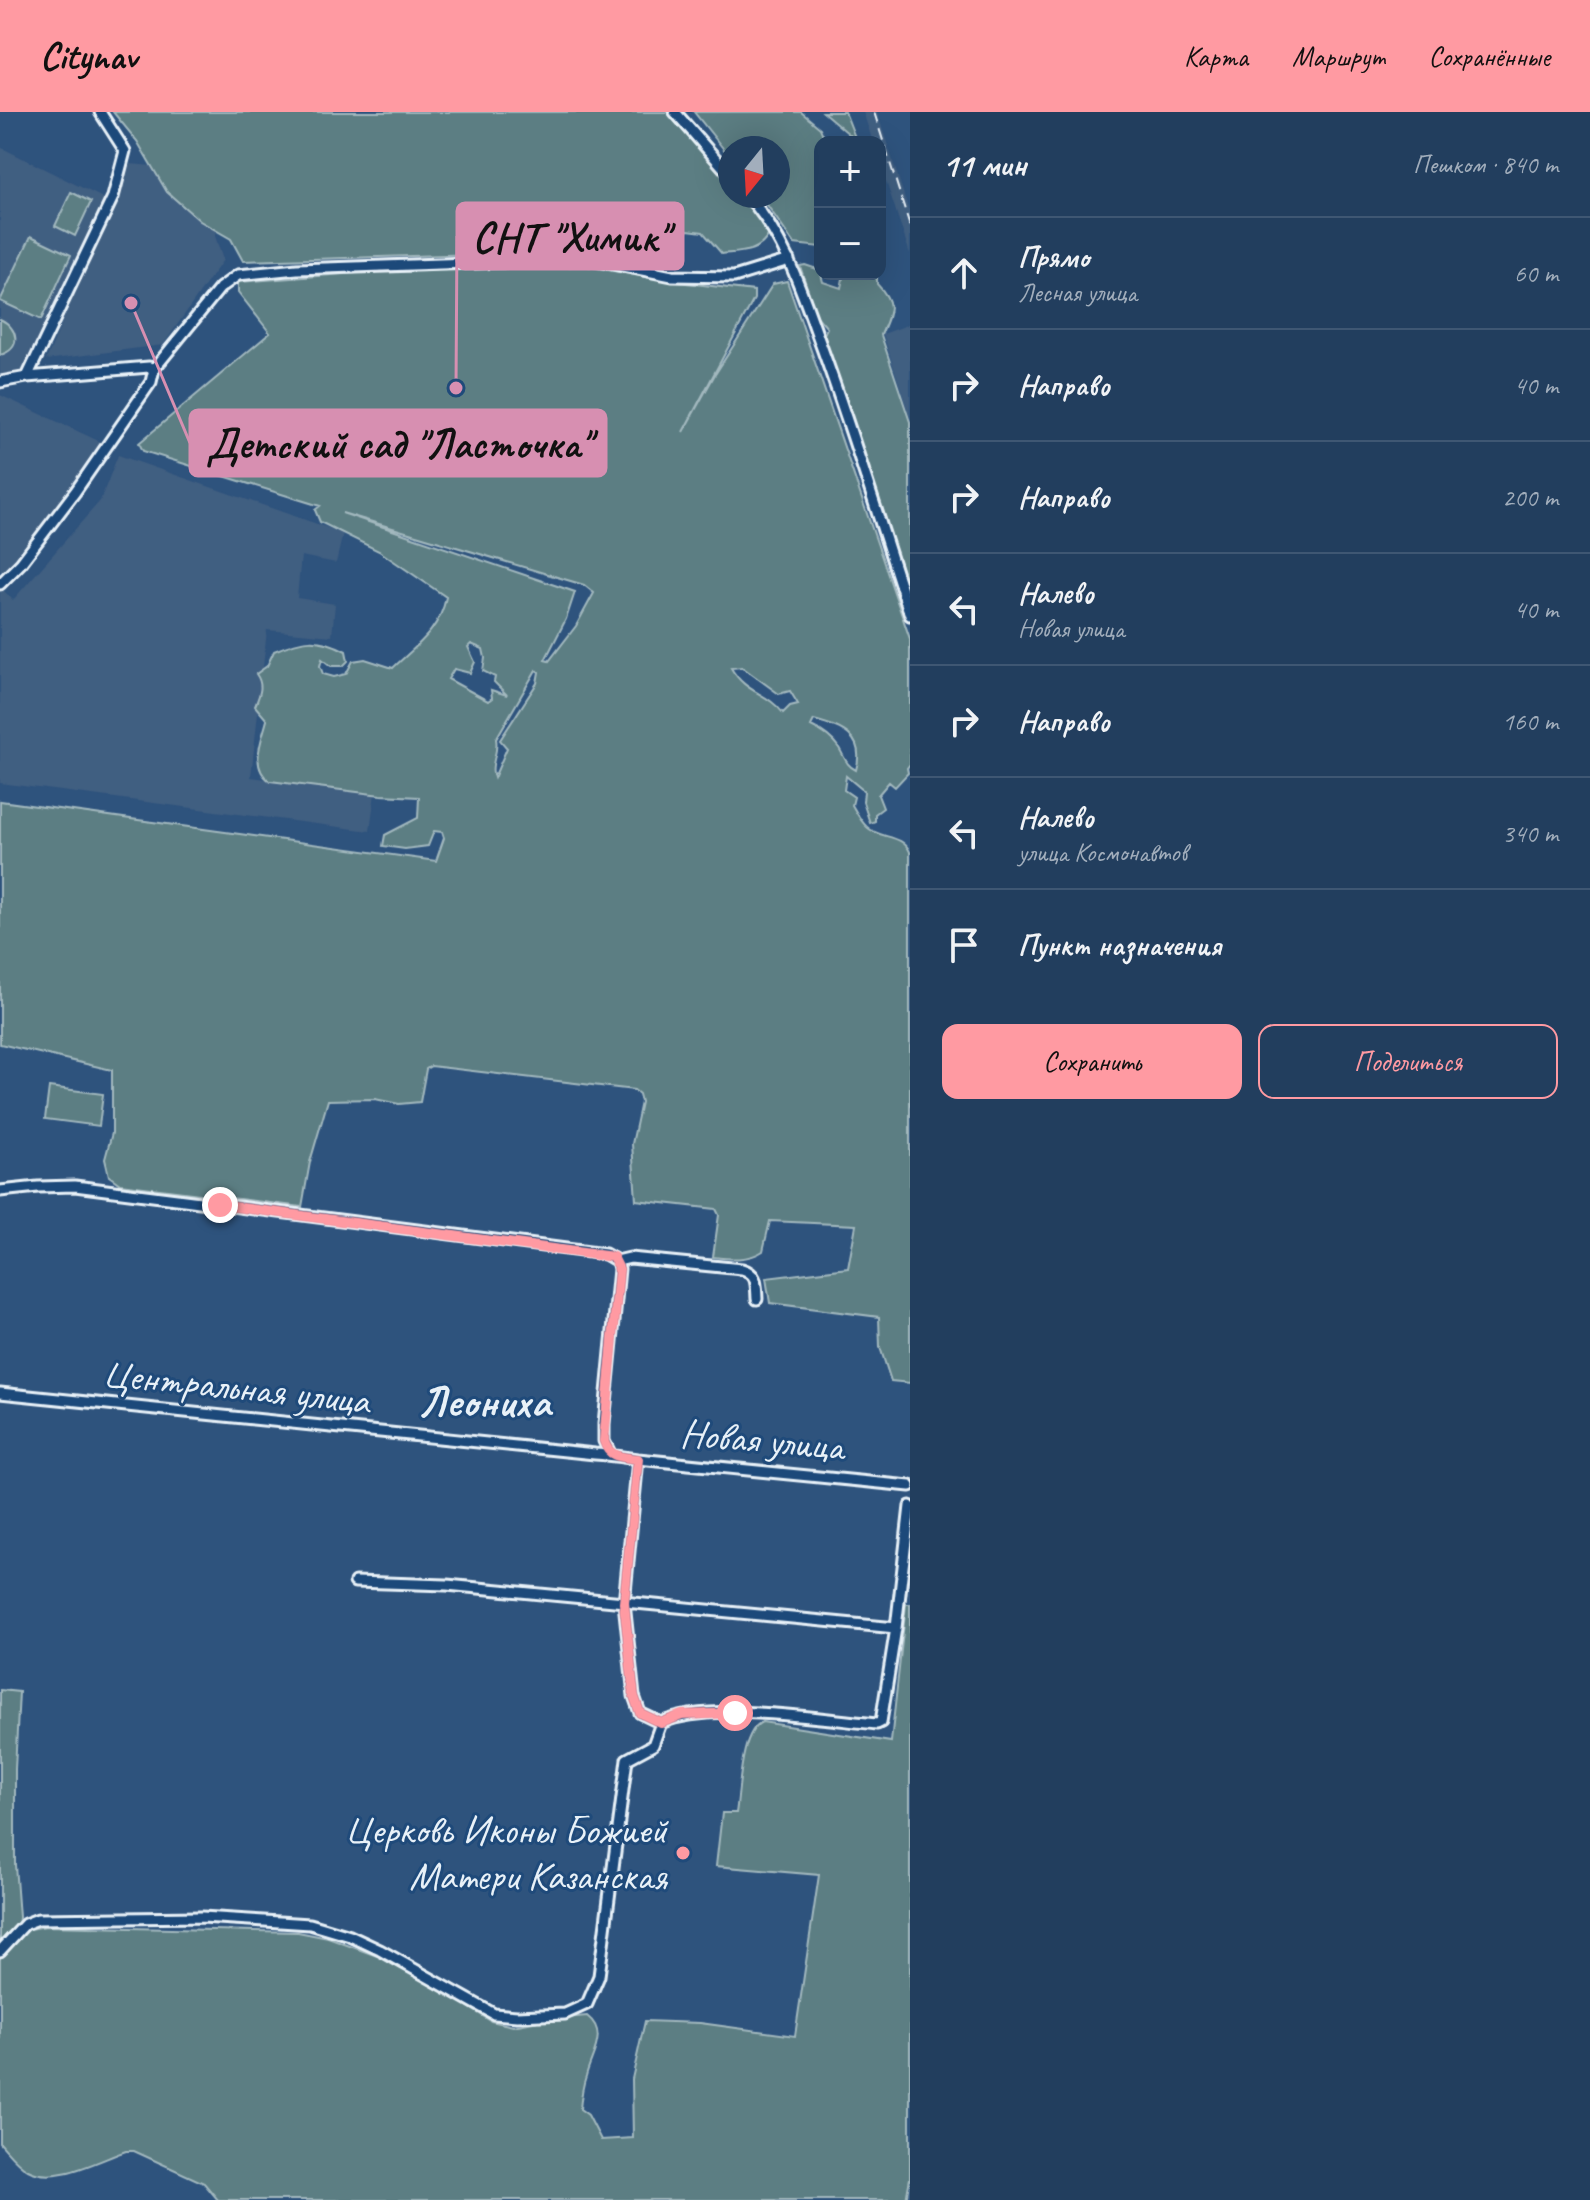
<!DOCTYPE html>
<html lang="ru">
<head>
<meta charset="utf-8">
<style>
  body { margin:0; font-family:Caveat,sans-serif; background:#2e4967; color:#f1f3f6 }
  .controls { position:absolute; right:24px; top:24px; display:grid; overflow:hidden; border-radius:16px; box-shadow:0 8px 32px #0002 }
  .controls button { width:72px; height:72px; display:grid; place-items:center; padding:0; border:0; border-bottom:2px solid #3f5773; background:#223e5e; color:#f1f3f6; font:40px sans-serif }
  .compass { position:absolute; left:718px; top:24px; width:72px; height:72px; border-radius:50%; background:#223e5e; box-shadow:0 8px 32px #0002; rotate:198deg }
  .stop { position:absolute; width:24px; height:24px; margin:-18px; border:6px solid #ff9aa2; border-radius:50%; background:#fff }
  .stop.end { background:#ff9aa2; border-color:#fff; box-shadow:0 2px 8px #0008 }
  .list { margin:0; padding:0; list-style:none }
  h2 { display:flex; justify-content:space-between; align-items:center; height:104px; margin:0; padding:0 32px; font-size:34px }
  h2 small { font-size:26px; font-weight:400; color:#a2aebc }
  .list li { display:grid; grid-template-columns:52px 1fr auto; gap:24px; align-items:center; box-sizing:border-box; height:112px; padding:0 32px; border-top:2px solid #3f5773 }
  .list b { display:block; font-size:30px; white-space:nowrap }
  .list p { margin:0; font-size:26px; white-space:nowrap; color:#a2aebc }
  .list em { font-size:26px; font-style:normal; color:#a2aebc }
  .actions { display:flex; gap:16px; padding:24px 32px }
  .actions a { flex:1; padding:18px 0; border:2px solid #ff9aa2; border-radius:16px; text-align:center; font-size:28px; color:#ff9aa2 }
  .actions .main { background:#ff9aa2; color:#111 }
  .icon { flex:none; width:44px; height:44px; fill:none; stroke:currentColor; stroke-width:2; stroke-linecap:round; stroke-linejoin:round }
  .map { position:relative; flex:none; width:910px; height:2088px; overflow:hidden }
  header { display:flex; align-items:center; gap:48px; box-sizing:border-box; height:112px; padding:0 40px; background:#ff9aa2; color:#111 }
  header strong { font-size:38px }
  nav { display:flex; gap:44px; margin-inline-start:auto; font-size:28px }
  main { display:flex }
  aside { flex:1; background:#223e5e }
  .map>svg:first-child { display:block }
  .built { fill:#405e81 }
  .green { fill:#5c7e83; stroke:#a2b8be; stroke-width:2; fill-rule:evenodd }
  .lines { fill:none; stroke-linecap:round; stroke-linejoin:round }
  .minor-casing { stroke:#e8f1f8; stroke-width:15 }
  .minor { stroke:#1f4a7a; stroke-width:9 }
  .rail { stroke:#e8f1f8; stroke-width:2; stroke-dasharray:12 6; stroke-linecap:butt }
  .route { stroke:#ff9aa2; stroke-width:10 }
  .poi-dot { fill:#ff9aa2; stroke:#1f4a7a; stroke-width:3 }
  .labels { text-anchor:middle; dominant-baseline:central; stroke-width:6; stroke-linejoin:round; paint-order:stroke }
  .street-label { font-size:40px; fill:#e8f1f8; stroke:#1f4a7a }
  .poi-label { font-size:40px; fill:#e8f1f8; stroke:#1f4a7a; text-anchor:end }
  .quarter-label { font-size:44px; font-weight:bold; fill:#e8f1f8; stroke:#1f4a7a }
  .leader { fill:none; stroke:#d78fb1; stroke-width:3 }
  .callout-dot { fill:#d78fb1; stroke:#1f4a7a; stroke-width:3 }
  .callout { fill:#d78fb1; stroke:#d78fb1; stroke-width:3 }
  .callout-label { font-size:42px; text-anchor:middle; font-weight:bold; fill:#111 }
</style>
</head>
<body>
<header>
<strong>Citynav</strong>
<nav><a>Карта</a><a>Маршрут</a><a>Сохранённые</a></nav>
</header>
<main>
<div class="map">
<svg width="910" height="2088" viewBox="0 0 910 2088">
  <rect width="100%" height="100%" fill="#2e537d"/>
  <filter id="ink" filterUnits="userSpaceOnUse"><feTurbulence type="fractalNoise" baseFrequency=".0125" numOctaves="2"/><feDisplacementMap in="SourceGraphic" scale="16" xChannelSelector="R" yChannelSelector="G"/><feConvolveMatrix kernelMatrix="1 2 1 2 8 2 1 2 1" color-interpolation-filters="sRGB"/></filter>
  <g filter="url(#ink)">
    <path class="built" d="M863,0h14l33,102v40l-30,-91v-21h-7z
      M0,35l105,52 -81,171 -19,7 -5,-3z
      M130,52l92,8 -7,64 8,24 -60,85 -117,15z
      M910,212v94l-27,-84z
      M0,283l103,48 -85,117 -13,12 -5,-2z
      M118,343l225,78 -7,30 -35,-7 -4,42 38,6 -3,32 -65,-6 -16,147 124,16 -5,38 -370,-48v-192l2,-2 11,11 87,-99z"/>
    <path class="green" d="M113,0h554l63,72v12h11l24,28 4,10c-9,19 -28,18 -47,20l-19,-22 -15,-2 -16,15 -48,-5 -9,15 -26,-3 -110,2 -236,7 -12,-22 -31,-18 -33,-29 -30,-51z
      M694,0h107l19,16 6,14h-6v105l-26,-3 -33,-48h17v-48h-48v9z
      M823,0h22l11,28z
      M71,80l20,10 -16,34 -20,-10z
      M31,124l40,19 -30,65 -41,-19z
      M805,153l15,5 3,12 18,6 3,-14h33v10c19,20 14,27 4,51l29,87v176l-85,-251 -2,-11 4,-8 -11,-13 -16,-49z
      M586,154l83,15 85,10v8l-71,133 31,-56 59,-92 14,-3 123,358v125l-3,4 1,5 -13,14 -6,-5 -11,13 5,13 -8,6v7l-5,2 -7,-21 1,-11 -18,-15 -2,14 10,7 -2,8c4,7 9,17 15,22 12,12 36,7 43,25v531l-19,-2 -11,-34 -1,-30 -109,-14 -4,-25 82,-10 8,-43 -86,-4 -7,30c-15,10 -33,8 -50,6l6,-42 -3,-6 -80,-9 -4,-56 9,-42 -2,-8 -5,-4 -203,-24 -5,3 -6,33 -21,2 -24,-5 -47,1 -18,62 -8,45 -182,-23 -11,-8 -4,-17 7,-26v-63l-112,-26v-243l436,60 8,-23 -2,-6 -8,-1 -6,15 -23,3 -22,-3 2,-11 33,-17 1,-21 -38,-2 -111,-14c-21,-14 -8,-41 -3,-61l-12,-14c5,-12 9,-21 1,-32l11,-8 7,-15c29,-12 43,-15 72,0l2,10 -5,5h-12l-9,-7 -2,7 3,8 11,3 12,-3 7,-13 12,-2 28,9c23,-22 47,-38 53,-71l-67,-46 -59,-29 -5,-12 5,-4 -177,-55 -4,-8 131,-110 -32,-41v-10l172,-13zM342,401l242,72 10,8 -18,33 -27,35 -4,-1 21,-41 9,-27zM471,532l12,5 2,9 -2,13 12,6 -1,5 13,13 -16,-5 1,8 -4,3 -40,-22 6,-10 16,4 5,-11 -7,-15zM742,555l37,27 11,-3 8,13 -8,2 -7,7c-16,-21 -37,-19 -52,-45zM536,558l3,2 -2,11 -37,57 7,8 -13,30c-5,-13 5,-26 2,-39zM814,608c27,7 52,16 42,50 -10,-5 -11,-12 -17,-22 -7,-10 -17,-17 -28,-22z
      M0,207c19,9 22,30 0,36z
      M49,975l54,7 -4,32 -54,-7z
      M906,1492h4v574l-4,22h-688l-14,-17 -70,-32h-8c-27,9 -70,34 -98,19 -11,-6 -20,-18 -28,-27v-188l25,-25 21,-4 252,6 30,6 71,26 92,57 22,5 31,-6 43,-4c22,17 4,39 -1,60 -4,11 -5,22 -6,33l8,6 13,25 32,-2 -1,-59 13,-58 55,2 95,13 24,-161 -103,-9 6,-53h14c4,-23 4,-81 26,-91l129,20z
      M0,1578l19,2 -4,77v96l4,52 -1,12 -18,18z"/>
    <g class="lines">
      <g class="minor-casing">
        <path id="minor" d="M675,0l55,63
          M748,84c39,45 54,97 74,152 32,88 59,178 88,267
          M27,265l86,-180 12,-46 -25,-39
          M0,270l27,-5 122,-10 5,2
          M0,472l21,-21 54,-71 76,-110 3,-13 66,-81 18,-13 59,-6 291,-10 84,17 62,1 55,-17
          M0,1079l38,-4 37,-1 530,68 12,7 13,-3 112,11c16,5 14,15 15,30
          M0,1281l595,61c15,1 28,3 43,5l272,27
          M610,1341l-6,-12v-17l15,-155 -2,-8
          M638,1347l-14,144 10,93 6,17 21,10
          M355,1470l92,3 449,43
          M661,1611c48,-22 161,-4 216,1l4,-2 15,-94 14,-122
          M0,1839l25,-27 13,-5 164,-2 108,7 40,12 30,14 114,64 23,2 48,-2 22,-10 12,-28 28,-217 26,-14 8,-22"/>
      </g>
      <use href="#minor" class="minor"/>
      <path class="rail" d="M874,0l36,114"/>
    </g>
  </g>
  <g class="lines" filter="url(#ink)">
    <path class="route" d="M220,1093l393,52 6,12 -15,172c5,17 18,16 34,18l-14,144 10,93 6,17 21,10 21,-8 53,-2"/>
  </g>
  <circle class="poi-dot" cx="683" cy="1741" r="8"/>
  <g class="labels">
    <g class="street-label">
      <text transform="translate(236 1275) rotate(6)">Центральная улица</text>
      <text transform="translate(762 1328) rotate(5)">Новая улица</text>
    </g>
    <g class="poi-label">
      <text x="667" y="1718">Церковь Иконы Божией<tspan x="667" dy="46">Матери Казанская</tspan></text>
    </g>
    <g class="quarter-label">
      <text x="484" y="1289">Леониха</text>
    </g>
  </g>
  <path class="leader" d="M456 276L457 124M131 191L190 331"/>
  <g class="callout-dot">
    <circle cx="456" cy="276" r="8"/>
    <circle cx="131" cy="191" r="8"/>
  </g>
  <g class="callout">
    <rect x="457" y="91" width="226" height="66" rx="8"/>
    <rect x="190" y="298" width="416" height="66" rx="8"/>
  </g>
  <g class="callout-label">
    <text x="570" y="139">СНТ "Химик"</text>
    <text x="398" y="346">Детский сад "Ласточка"</text>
  </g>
</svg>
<div class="controls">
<button>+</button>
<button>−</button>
</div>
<svg class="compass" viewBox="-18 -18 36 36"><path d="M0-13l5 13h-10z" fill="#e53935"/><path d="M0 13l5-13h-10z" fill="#a2aebc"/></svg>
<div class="stop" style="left:735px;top:1601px"></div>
<div class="stop end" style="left:220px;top:1093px"></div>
</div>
<aside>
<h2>11 мин<small>Пешком · 840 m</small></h2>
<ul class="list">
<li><svg class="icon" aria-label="ahead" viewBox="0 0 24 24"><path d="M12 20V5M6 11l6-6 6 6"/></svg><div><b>Прямо</b><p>Лесная улица</p></div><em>60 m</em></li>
<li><svg class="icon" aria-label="right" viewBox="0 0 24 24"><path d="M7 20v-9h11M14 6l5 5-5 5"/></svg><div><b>Направо</b></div><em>40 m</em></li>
<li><svg class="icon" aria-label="right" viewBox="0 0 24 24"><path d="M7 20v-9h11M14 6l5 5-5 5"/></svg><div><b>Направо</b></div><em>200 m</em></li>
<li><svg class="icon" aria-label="left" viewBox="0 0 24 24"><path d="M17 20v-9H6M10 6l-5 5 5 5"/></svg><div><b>Налево</b><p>Новая улица</p></div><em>40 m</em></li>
<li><svg class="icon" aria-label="right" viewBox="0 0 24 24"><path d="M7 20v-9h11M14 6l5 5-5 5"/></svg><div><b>Направо</b></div><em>160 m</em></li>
<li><svg class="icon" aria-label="left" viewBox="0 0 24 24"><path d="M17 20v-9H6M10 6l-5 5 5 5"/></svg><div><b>Налево</b><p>улица Космонавтов</p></div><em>340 m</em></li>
<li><svg class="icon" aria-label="arrive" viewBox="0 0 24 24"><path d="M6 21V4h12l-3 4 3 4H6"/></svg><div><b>Пункт назначения</b></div></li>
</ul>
<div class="actions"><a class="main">Сохранить</a><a>Поделиться</a></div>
</aside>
</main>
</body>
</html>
